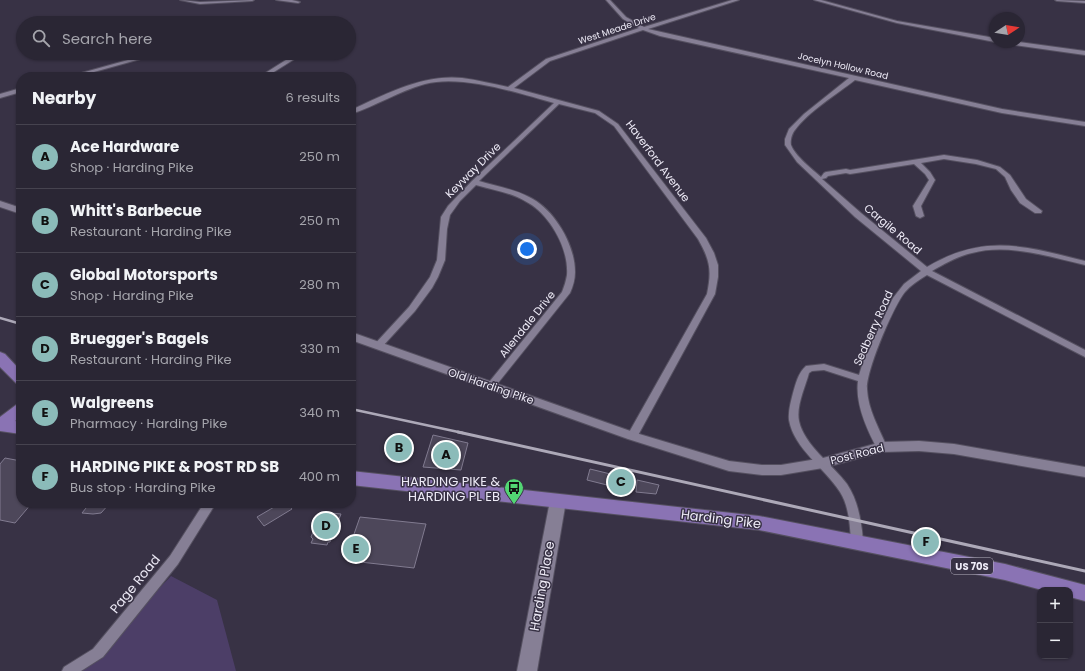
<!DOCTYPE html>
<html lang="en">
<head>
<meta charset="utf-8">
<style>
  body { margin:0; font-family:Poppins,sans-serif; background:#322e3c; color:#f1f3f6 }
  .controls { position:absolute; right:12px; bottom:12px; display:grid; overflow:hidden; border-radius:8px; box-shadow:0 1px 3px #0004 }
  .controls button { width:36px; height:36px; display:grid; place-items:center; padding:0; border:0; border-bottom:1px solid #46434f; background:#2a2634; color:#f1f3f6; font:20px sans-serif }
  .compass { position:absolute; left:989px; top:12px; width:36px; height:36px; border-radius:50%; background:#2a2634; box-shadow:0 1px 3px #0004; rotate:78deg }
  .you { position:absolute; left:527px; top:249px; width:14px; height:14px; margin:-10px; border:3px solid #fff; border-radius:50%; background:#1a73e8; box-shadow:0 0 0 6px #1a73e833 }
  .badge { display:grid; place-items:center; width:26px; height:26px; border-radius:50%; background:#8bbbb9; color:#111; font-size:13px; font-weight:700 }
  .pin { position:absolute; translate:-50% -50%; border:2px solid #fff; box-shadow:0 1px 4px #0006 }
  .list { margin:0; padding:0; list-style:none }
  h2 { display:flex; justify-content:space-between; align-items:center; height:52px; margin:0; padding:0 16px; font-size:17px }
  h2 small { font-size:13px; font-weight:400; color:#a5a5ac }
  .list li { display:grid; grid-template-columns:26px 1fr auto; gap:12px; align-items:center; box-sizing:border-box; height:64px; padding:0 16px; border-top:1px solid #46434f }
  .list b { display:block; font-size:15px; white-space:nowrap }
  .list p { margin:0; font-size:13px; white-space:nowrap; color:#a5a5ac }
  .list em { font-size:13px; font-style:normal; color:#a5a5ac }
  .icon { flex:none; width:22px; height:22px; fill:none; stroke:currentColor; stroke-width:2; stroke-linecap:round; stroke-linejoin:round }
  .map { position:relative; flex:none; width:1085px; height:671px; overflow:hidden }
  .search { position:absolute; background:#2a2634; box-shadow:0 1px 3px #0004; left:16px; top:16px; width:340px; height:44px; display:flex; align-items:center; gap:10px; box-sizing:border-box; padding:0 14px; border-radius:22px; color:#a5a5ac; font-size:15px }
  .panel { position:absolute; background:#2a2634; box-shadow:0 1px 3px #0004; left:16px; top:72px; width:340px; height:436px; border-radius:16px }
  .map>svg:first-child { display:block }
  .green { fill:#4c3e67 }
  .building { fill:#4d475a; stroke:#817b90 }
  .lines { fill:none; stroke-linecap:round; stroke-linejoin:round }
  .minor-casing { stroke:#555060; stroke-width:2 }
  .tertiary-casing { stroke:#555060; stroke-width:2 }
  .secondary-casing { stroke:#555060; stroke-width:2 }
  .primary-casing { stroke:#555060; stroke-width:2 }
  .minor { fill:#867f95; fill-rule:evenodd }
  .tertiary { fill:#867f95; fill-rule:evenodd }
  .secondary { fill:#867f95; fill-rule:evenodd }
  .primary { fill:#8a73b4; fill-rule:evenodd }
  .rail-far1 { stroke:#ada9b8; stroke-width:2.5 }
  .rail { stroke:#ada9b8; stroke-width:3 }
  .labels { text-anchor:middle; dominant-baseline:central; stroke-width:3; stroke-linejoin:round; paint-order:stroke }
  .far-street-label { font-size:9px; fill:#eeebf7; stroke:#383245 }
  .shield { fill:#383245; stroke:#b7b4c2; stroke-width:1 }
  .shield-label { font-size:10px; font-weight:bold; fill:#eeebf7 }
  .street-label { font-size:11px; fill:#eeebf7; stroke:#383245 }
  .near-poi-label { font-size:13px; fill:#eeebf7; stroke:#383245; text-anchor:end }
  .near-street-label { font-size:13px; fill:#eeebf7; stroke:#383245 }
</style>
</head>
<body>
<div class="map">
<svg width="1085" height="671" viewBox="0 0 1085 671">
  <rect width="100%" height="100%" fill="#383245"/>
  <path class="green" d="M171,576l46,24 19,71h-167l29,-18z"/>
  <path class="building" d="M433,435l35,8 -7,27 -38,-3z
    M392,441l18,2 -4,11 -18,-2z
    M5,458l16,3v42h11l-17,20 -15,-3v-56z
    M590,469l41,10 -5,8 -10,-3 -1,3 -28,-7z
    M637,480l22,5 -3,9 -20,-2z
    M90,503h20l-9,10 -8,1 -11,-1z
    M281,503h6l5,6 -28,17 -7,-9z
    M321,512l20,2 -11,28h-2l-1,3 -16,-2 2,-4 -2,-2z
    M360,517l66,7 -12,44 -63,-7 -5,-4z"/>
  <g class="lines">
    <g class="minor-casing">
      <path id="minor" d="M180,0l20,2 54,-2 -2,1 -52,3z
        M276,0h16l8,2 -2,1z
        M606,0h4l16,17 18,10 88,-27h7l-91,29 354,80 83,13v4l-83,-13 -147,-33c-18,14 -47,32 -60,50 -3,3 -5,11 -4,15 4,11 21,24 30,32l3,-4 2,-1 20,-3 4,1 94,-15 33,5 23,7 10,8 16,24 16,12 -1,2h-6l-15,-10 -9,-13 -6,-13 -9,-8 -20,-5 -32,-5 -23,4 9,9 5,8 -14,26 3,10 -4,2 -4,-2 -3,-10 16,-26 -4,-6 -11,-10 -64,10 -4,-1 -18,3 -2,2 -4,1 39,34 66,54c57,-34 98,-21 158,-6v4c-35,-8 -77,-22 -113,-12 -14,3 -28,11 -40,18l153,79v7l-158,-82c-8,5 -16,10 -22,17 -12,15 -39,79 -38,97 1,21 12,39 20,58l-1,3 -4,1 -4,-1c-11,-20 -23,-46 -20,-69l-34,-11 -12,1 -3,2c-4,15 -13,33 -10,48 5,24 34,44 48,63 8,12 12,26 14,40 1,7 3,15 0,21l-4,2 -4,-2 -2,-3c-1,-17 -2,-36 -11,-50 -15,-24 -46,-43 -51,-72 -1,-9 2,-19 4,-27 3,-10 5,-20 13,-27l18,-2 35,11 5,-16 29,-61 11,-14 17,-13 -66,-54 -58,-55 -12,-17v-6l4,-10 15,-15 45,-36 -189,-42 -17,-6 -93,31 -36,27 85,23 19,13 88,114 8,15 4,12v12l-3,17 -79,145h-8l-1,-3 80,-142c5,-24 3,-34 -9,-55l-84,-113 -19,-13 -36,-9 -80,77c17,5 35,8 50,16 25,12 46,47 46,75 0,8 -2,14 -5,21l-76,95h-6l-2,-2 76,-94c2,-5 4,-11 5,-17 2,-27 -18,-62 -42,-74 -15,-9 -33,-11 -49,-16l-16,16 -10,14 -3,14 -2,31 -7,17 -6,11 -17,23 -34,37 -3,1 -5,-3 36,-39 21,-30 7,-17 4,-43 7,-11 24,-25 82,-78c-36,-10 -93,-29 -129,-19 -26,7 -49,22 -74,30v-4c35,-16 72,-36 111,-32 16,2 31,6 46,9l38,-28 93,-31 -16,-9z
        M814,0h7l76,21 98,17v4l-98,-19z
        M1055,0l30,1v2l-28,-2z
        M1005,42h14l66,9v4l-77,-11z
        M153,53h9l-86,24h-9z
        M297,53h7l-38,24h-7z
        M21,88v4l-21,6v-4z
        M204,503h12l-38,61 -75,93 -22,14h-19l2,-4 29,-18 77,-93z"/>
    </g>
    <g class="tertiary-casing">
      <path id="tertiary" d="M0,201l21,7v6l-21,-7z
        M351,332l285,101 93,28 33,4h19l42,-7 59,-16 37,-1 35,3 131,23v10l-131,-23 -35,-3 -37,1 -59,16 -42,7h-19l-33,-4 -101,-32 -277,-99z"/>
    </g>
    <g class="secondary-casing">
      <path id="secondary" d="M558,495l6,1 2,5 -29,170h-20l33,-170 2,-5z"/>
    </g>
    <g class="primary-casing">
      <path id="primary" d="M0,352l5,2 16,17v13l-5,-1 -16,-16z
        M21,404v13l-6,4 6,1v12l-21,-3v-14l16,-12z
        M351,471l408,45 246,48 80,21v16l-15,-4v-7h-28l-37,-10 -246,-50 -408,-45z"/>
    </g>
    <use href="#minor" class="minor"/>
    <use href="#tertiary" class="tertiary"/>
    <use href="#secondary" class="secondary"/>
    <use href="#primary" class="primary"/>
    <path class="rail-far1" d="M0,318l21,6
      M351,409l112,24"/>
    <path class="rail" d="M458,432l627,139"/>
  </g>
  <defs>
    <g id="bus-pin" transform="scale(1)"><path d="M0 17L-7.5 6A9.5 9.5 0 1 1 7.5 6Z" fill="#52d673" stroke="#383245"/><path d="M-5-6H5V4H4V6H2V4H-2V6H-4V4H-5ZM-3.5-4V0h7V-4ZM-3.5 1.2v1.5H-2V1.2ZM2 1.2v1.5H3.5V1.2Z" fill="#111"/></g>
  </defs>
  <g fill-rule="evenodd">
    <use href="#bus-pin" x="514" y="488"/>
  </g>
  <g class="labels">
    <g class="far-street-label">
      <text transform="translate(617 29) rotate(-18)">West Meade Drive</text>
      <text transform="translate(843 66) rotate(13)">Jocelyn Hollow Road</text>
    </g>
    <rect class="shield" x="951" y="558" width="42" height="16" rx="3"/>
    <g class="shield-label">
      <text x="972" y="566">US 70S</text>
    </g>
    <g class="street-label">
      <text transform="translate(658 161) rotate(53)">Haverford Avenue</text>
      <text transform="translate(473 170) rotate(-45)">Keyway Drive</text>
      <text transform="translate(893 229) rotate(40)">Cargile Road</text>
      <text transform="translate(527 324) rotate(-51)">Allendale Drive</text>
      <text transform="translate(873 328) rotate(-66)">Sedberry Road</text>
      <text transform="translate(491 386) rotate(19)">Old Harding Pike</text>
      <text transform="translate(857 454) rotate(-14)">Post Road</text>
    </g>
    <g class="near-poi-label">
      <text x="500" y="481">HARDING PIKE &amp;<tspan x="500" dy="15">HARDING PL EB</tspan></text>
    </g>
    <g class="near-street-label">
      <text transform="translate(721 519) rotate(7)">Harding Pike</text>
      <text transform="translate(135 584) rotate(-51)">Page Road</text>
      <text transform="translate(542 586) rotate(-80)">Harding Place</text>
    </g>
  </g>
</svg>
<div class="controls">
<button>+</button>
<button>−</button>
</div>
<svg class="compass" viewBox="-18 -18 36 36"><path d="M0-13l5 13h-10z" fill="#e53935"/><path d="M0 13l5-13h-10z" fill="#a5a5ac"/></svg>
<div class="you"></div>
<div class="pin badge" style="left:446px;top:455px">A</div>
<div class="pin badge" style="left:399px;top:448px">B</div>
<div class="pin badge" style="left:621px;top:482px">C</div>
<div class="pin badge" style="left:326px;top:526px">D</div>
<div class="pin badge" style="left:356px;top:549px">E</div>
<div class="pin badge" style="left:926px;top:542px">F</div>
<div class="search"><svg class="icon" aria-label="search" viewBox="0 0 24 24"><circle cx="10" cy="10" r="6"/><path d="M15 15l6 6"/></svg>Search here</div>
<section class="panel">
<h2>Nearby<small>6 results</small></h2>
<ul class="list">
<li><span class="badge">A</span><div><b>Ace Hardware</b><p>Shop · Harding Pike</p></div><em>250 m</em></li>
<li><span class="badge">B</span><div><b>Whitt's Barbecue</b><p>Restaurant · Harding Pike</p></div><em>250 m</em></li>
<li><span class="badge">C</span><div><b>Global Motorsports</b><p>Shop · Harding Pike</p></div><em>280 m</em></li>
<li><span class="badge">D</span><div><b>Bruegger's Bagels</b><p>Restaurant · Harding Pike</p></div><em>330 m</em></li>
<li><span class="badge">E</span><div><b>Walgreens</b><p>Pharmacy · Harding Pike</p></div><em>340 m</em></li>
<li><span class="badge">F</span><div><b>HARDING PIKE &amp; POST RD SB</b><p>Bus stop · Harding Pike</p></div><em>400 m</em></li>
</ul>
</section>
</div>
</body>
</html>
